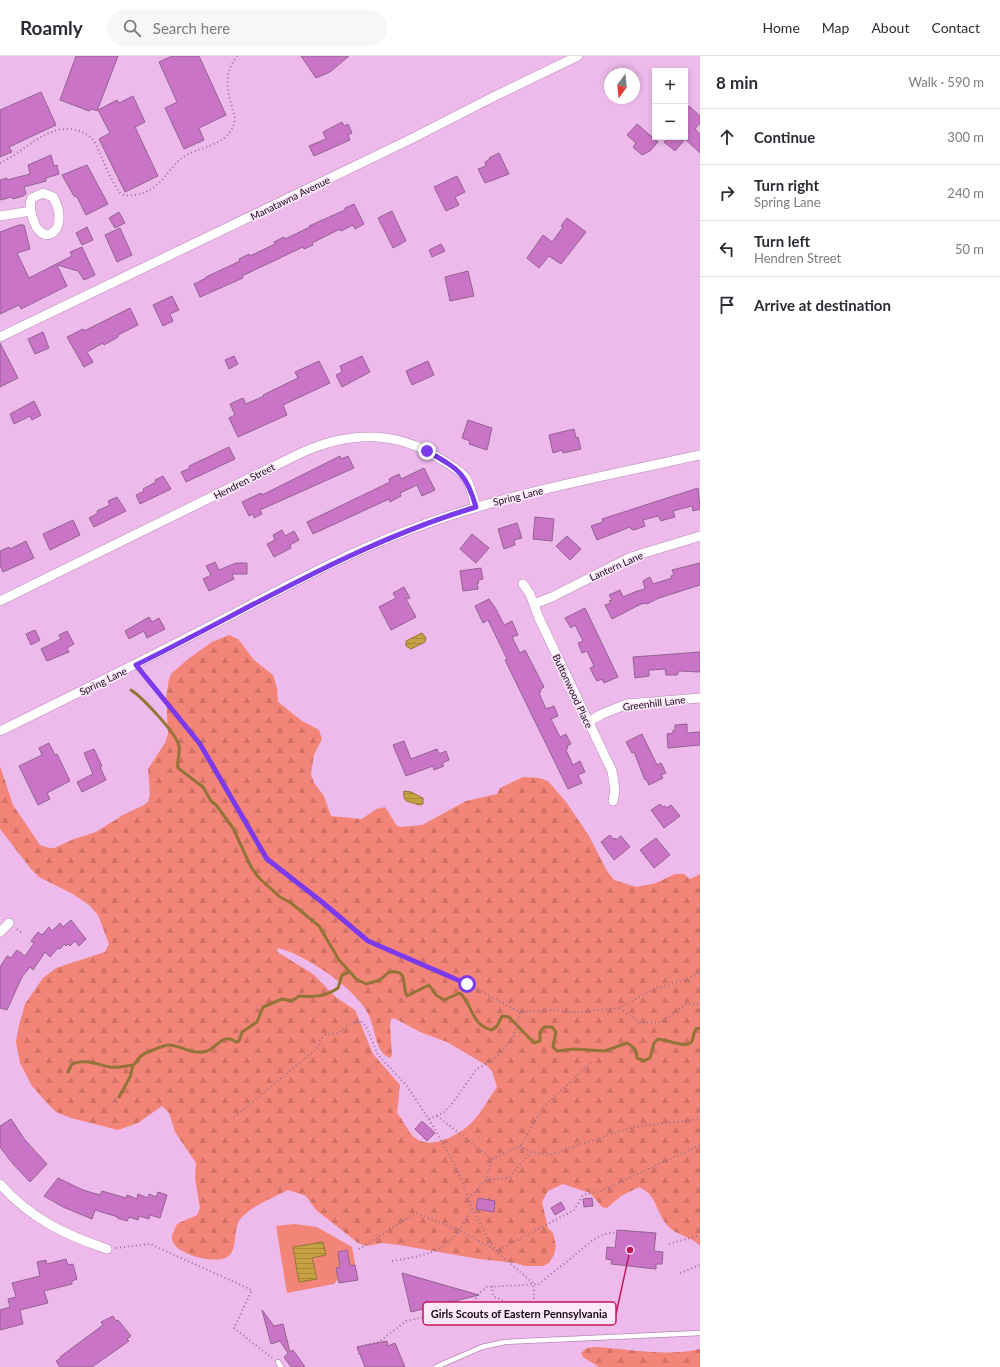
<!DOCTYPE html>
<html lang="en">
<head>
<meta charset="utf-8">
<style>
  body { margin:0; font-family:Lato,sans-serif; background:#f7f7f7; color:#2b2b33 }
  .controls { position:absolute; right:12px; top:12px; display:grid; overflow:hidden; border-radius:0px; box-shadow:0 2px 6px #0003 }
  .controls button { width:36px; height:36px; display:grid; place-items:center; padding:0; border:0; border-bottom:1px solid #e1e1e2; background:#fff; color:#2b2b33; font:20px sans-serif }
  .compass { position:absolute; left:604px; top:12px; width:36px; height:36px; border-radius:50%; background:#fff; box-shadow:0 2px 6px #0003; rotate:195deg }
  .stop { position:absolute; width:12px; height:12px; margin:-9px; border:3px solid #7c3aed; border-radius:50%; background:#fff }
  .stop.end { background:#7c3aed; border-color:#fff; box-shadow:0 1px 4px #0008 }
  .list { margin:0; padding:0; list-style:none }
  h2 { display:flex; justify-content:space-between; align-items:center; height:52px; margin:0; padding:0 16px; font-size:17px }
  h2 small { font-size:13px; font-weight:400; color:#7c7c81 }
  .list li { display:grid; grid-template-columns:26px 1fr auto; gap:12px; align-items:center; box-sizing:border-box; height:56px; padding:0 16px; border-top:1px solid #e1e1e2 }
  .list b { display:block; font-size:15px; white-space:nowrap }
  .list p { margin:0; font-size:13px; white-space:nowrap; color:#7c7c81 }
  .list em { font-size:13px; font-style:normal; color:#7c7c81 }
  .icon { flex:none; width:22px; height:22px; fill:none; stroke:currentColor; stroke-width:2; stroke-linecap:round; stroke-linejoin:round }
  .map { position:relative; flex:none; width:700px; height:1311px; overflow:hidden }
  header { display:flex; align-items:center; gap:24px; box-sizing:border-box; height:56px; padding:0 20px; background:#fff; border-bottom:1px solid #e1e1e2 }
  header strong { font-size:19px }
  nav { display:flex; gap:22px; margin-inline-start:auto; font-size:14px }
  .search { width:280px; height:36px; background:#f7f7f7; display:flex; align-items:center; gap:10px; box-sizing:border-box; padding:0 14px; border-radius:22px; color:#7c7c81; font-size:15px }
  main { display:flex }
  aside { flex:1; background:#fff }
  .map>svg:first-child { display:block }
  .forest { fill:url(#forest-firs); fill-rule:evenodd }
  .garden { fill:#f38578 }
  .water { fill:url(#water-rules); stroke:#937436 }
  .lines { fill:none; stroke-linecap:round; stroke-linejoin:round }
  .stream { stroke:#937436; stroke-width:3 }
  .building { fill:#ca74c7; stroke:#926390 }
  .lane-casing { stroke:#b988b7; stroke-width:6 }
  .street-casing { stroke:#b988b7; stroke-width:10 }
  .path { stroke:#977195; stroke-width:2; stroke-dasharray:1 3; stroke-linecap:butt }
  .lane { stroke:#fff; stroke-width:4.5 }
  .street { stroke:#fff; stroke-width:9 }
  .route { stroke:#7c3aed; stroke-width:5 }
  .labels { text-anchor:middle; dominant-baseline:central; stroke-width:3.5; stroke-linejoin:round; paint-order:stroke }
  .street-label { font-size:10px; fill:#1a0819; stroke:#fce7fb }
  .leader { fill:none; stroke:#c2185b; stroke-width:1.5 }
  .callout-dot { fill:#c2185b; stroke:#fce7fb; stroke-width:1.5 }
  .callout { fill:#fce7fb; stroke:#c2185b; stroke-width:1.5 }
  .callout-label { font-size:11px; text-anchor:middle; font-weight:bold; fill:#1a0819 }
</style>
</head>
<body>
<header>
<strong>Roamly</strong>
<div class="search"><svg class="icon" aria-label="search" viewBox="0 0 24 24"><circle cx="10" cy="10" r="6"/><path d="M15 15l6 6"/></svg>Search here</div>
<nav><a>Home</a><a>Map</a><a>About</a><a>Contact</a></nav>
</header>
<main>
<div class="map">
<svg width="700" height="1311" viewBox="0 0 700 1311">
  <defs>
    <pattern id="forest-firs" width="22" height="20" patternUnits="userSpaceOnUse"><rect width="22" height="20" fill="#f38578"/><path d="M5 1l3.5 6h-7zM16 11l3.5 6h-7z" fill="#d07167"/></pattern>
    <pattern id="water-rules" width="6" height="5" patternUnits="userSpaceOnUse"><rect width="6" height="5" fill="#c7a243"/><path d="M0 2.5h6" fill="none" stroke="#aa8a3a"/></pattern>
  </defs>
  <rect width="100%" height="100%" fill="#eebaeb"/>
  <path class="forest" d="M229,579l9,4 16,21 19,15 4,13 1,14 24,19 17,9 3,9 -8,16 -3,19 3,9 10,13 7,20 31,3 14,-10 9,-2 12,19 4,1 21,-2 44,-24 31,-7 3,-6 23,-11 16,1 9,3 18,21 23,34 18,35 7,9 22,7 20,-4 19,-9h9l6,5 10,-5v372c-8,-9 -21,-10 -30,-18 -15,-14 -11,-32 -31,-41l-18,9 -14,12 -5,-1 -12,-14 -27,-9 -15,7 -6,11 6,26 5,5 3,13 -2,9 -5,8 -6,3h-19l-8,-3 -37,-4 -80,-14 -16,-2 -17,3 -8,-3 -42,-33 -10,-14 -18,-6c-15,8 -35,15 -47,28 -10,12 -1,34 -16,40 -13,6 -61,-6 -52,-25 1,-2 3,-7 4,-9 5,-3 14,-6 20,-9l3,-7 -5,-30 1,-15 -21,-31 -6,-19 -7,-7 -24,17 -20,7 -47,-12 -15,-6 -9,-9 -15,-17 -12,-23 -4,-21 3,-17 6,-21 18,-26 13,-10 49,-16 4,-8 -11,-29 -9,-10 -16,-11 -34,-17 -8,-8 -31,-40v-63l13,39 27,40 9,3h5l20,-9 22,-7 27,-17 21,-10 4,-3 2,-8 -2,-25 17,-26 3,-9 -2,-37 3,-18 2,-5 17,-15 24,-17zM278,892c26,6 71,37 86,59 3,5 7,11 8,17 4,12 5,29 18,34l2,-3 -2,-29 1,-7 3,-1 26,14 27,10 39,23 6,6 5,16c-8,11 -14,23 -23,33 -12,14 -43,31 -59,18 -7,-6 -12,-18 -18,-25l3,-28 -27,-31 -18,-44 -18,-12 -24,-24 -34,-21 -2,-2z
    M595,1291c34,2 71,10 105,2v18h-101l-16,-10 -2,-4 6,-5z"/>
  <path class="garden" d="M294,1168l23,3 35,20 6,33 -19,3 -1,-4 -4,5 -47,9 -11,-67z"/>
  <path class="water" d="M422,577l4,5 -1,4 -14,7 -5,-3v-5z
    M404,735l7,1 12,6v6c-5,2 -5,0 -10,-1 -8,-2 -10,-3 -9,-12z
    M323,1186l3,13 -14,3 5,21 -18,3 -6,-35z"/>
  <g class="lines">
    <path class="stream" d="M131,634c11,7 46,44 48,56 1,8 -2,14 -1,22l25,19 8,14 5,4 17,23 18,39 8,11 21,19 11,6 28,23 20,34 11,12
      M68,1016l4,-8c13,-6 26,1 38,3 8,1 15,-1 23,-2 4,-2 5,-6 8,-9 3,-3 22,-10 26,-11 12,-1 26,11 40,6 10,-4 17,-19 29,-9l3,-1 3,-9 15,-10 6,-15 19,-8 10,2 7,-5c15,1 26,1 39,-8l4,-13 8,-3 6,7 10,5 14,-4 9,-8c21,-3 12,14 18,24l22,-11 7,10 8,5 16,-7c13,13 12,33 32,37l5,-4 5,-10 7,1 25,26 6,-2v-9l4,-5h8l4,5 -3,15 4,4 17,-2 31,2 22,-8c7,4 10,7 10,15l7,3 6,-3 4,-15 4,-4c9,0 30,11 34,2 2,-5 1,-8 4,-12l4,-1
      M119,1041l11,-20 3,-12"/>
  </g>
  <path class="building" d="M76,0h42l-21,55 -5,-2 -3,2 -29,-11z
    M172,0h27l27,59 -27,13 5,12 -20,9 -19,-41 12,-6 -18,-40z
    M301,0h48l-19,16 -14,6z
    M41,36l15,33 -47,22 3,5 -12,5v-47z
    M133,40l12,26 -10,5 23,49 -33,16 -26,-53 11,-6 -12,-23 19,-10 2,3z
    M689,50l11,10v7l-5,6 5,5v19l-15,-14 -10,12 -11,-9 5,-5h16v-27z
    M342,66l2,4 4,-2 4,9 -4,2 2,5 -36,16 -5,-10 17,-7 -3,-7z
    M637,68l21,18 -8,9 -8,4 -9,-8 3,-4 -9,-8z
    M499,97l10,21 -24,9 -7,-14 8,-3 -1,-4 5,-3 -1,-1z
    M51,99l3,11 3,-1 2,9 -13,4v3l-22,6 2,7 -3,2 -10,3 -1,-2 -12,3v-20l7,-2v2l23,-6 -2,-9z
    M87,109l21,39 -22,11 -9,-18 -3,-1 -12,-21z
    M457,120l8,16 -10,5 4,8 -13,6 -12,-24z
    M354,148l10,20 -9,5 -2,-4 -12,6 -1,-2 -28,14 1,2 -9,4 -1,-2 -61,29 1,2 -43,19 -6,-13 12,-6v-1l34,-16 -1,-2 10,-5 1,2 25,-12 -1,-2 10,-5 1,2 25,-12 -1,-1 36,-16v-2z
    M392,155l14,30 -13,7 -15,-30z
    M119,156l6,11 -10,5 -6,-10z
    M567,162l19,14 -25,32 -12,-8 -10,12 -12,-10 16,-23 9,7 11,-15 -2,-1z
    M19,169h5l6,24 -13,4 12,25 43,-22 -2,-4 12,-5 13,28 -11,5 -6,-9 -21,-6 10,21 -46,23 -2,-4 -19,9v-82z
    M87,171l6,13 -11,5 -6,-12z
    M120,172l12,27 -15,7 -12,-27z
    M441,188l4,7 -13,6 -3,-7z
    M468,215l6,25 -24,5 -5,-24z
    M172,240l7,14 -9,4 3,7 -10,5 -10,-21z
    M130,252l8,17 -20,10v2l-14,8 -1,-2 -16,9 6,10 -9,5 -17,-30 16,-8 1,2z
    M43,276l6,16 -14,6 -7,-15z
    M0,287l18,35 -18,9z
    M234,300l4,8 -9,5 -4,-9z
    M362,300l8,16 -28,15 -6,-12 6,-3 -2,-6z
    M319,305l11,22 -47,22 4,10 -49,22 -9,-19 6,-3 -5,-11 13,-6 3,6 18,-8 -1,-1 35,-17 -3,-6z
    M428,305l6,14 -22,10 -6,-14z
    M34,345l7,14 -9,5 -2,-4 -16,8 -4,-10z
    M468,364l24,8 -5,22 -18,-6 1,-3 -8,-3z
    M574,373l2,9 2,-1 3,12 -18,4 -1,-3 -9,3 -4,-18z
    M229,391l6,12 -49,23 -5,-10 9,-4 -1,-2z
    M340,400l1,3 7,-3 6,12 -94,42 2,4 -8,4 -1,-4 -4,2 -7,-14 19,-9 1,2z
    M424,412l11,22 -13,6 -5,-11 -17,8 1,3 -11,6 -1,-3 -76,35 -6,-12 83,-40 -1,-3 10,-5 2,5z
    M163,420l8,13 -31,15 -4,-9 8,-4 -1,-2 13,-7 -1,-2z
    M698,432l2,21 -7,2 -1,-5 -19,5 2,6 -11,3 -3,1 -3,-5 -15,4 2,6 -11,4 -3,-1 -1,-2 -33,13 -6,-14 12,-4 -1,-3z
    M117,441l9,14 -32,16 -5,-9 9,-5 -1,-2 13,-6 -2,-4z
    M535,461l19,2 -2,22 -19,-2z
    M73,464l7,15 -30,15 -7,-16z
    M517,467l5,15 -8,2 1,5 -11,4 -6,-20z
    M282,474l3,6 9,-5 5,9 -9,5 1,3 -17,9 -7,-13 8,-4 -2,-5z
    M472,478l17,14 -13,15 -16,-14z
    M567,480l14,13 -11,11 -14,-14z
    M26,485l8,17 -31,14 -3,-7v-14l9,-4 1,2z
    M215,506l4,8 17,-7h11v11h-15l2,5 -25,12 -6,-12 8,-4 -5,-9z
    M700,507v22l-41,13 -12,6 -1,-1 -5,1 -29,15 -7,-14 6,-2 -2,-2 3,-1 -3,-5 11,-5 3,7 14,-6 8,-2 -2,-8 7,-4 3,7 19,-6 -1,-2 3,-1 -2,-5z
    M481,512l2,11 -5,1 1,3h-2l1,6 -15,2 -3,-20z
    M404,531l6,11 -4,1 10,18 -25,13 -12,-23 17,-9 -3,-5z
    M489,543l7,10 8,16 8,-4 6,14 -6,2 8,16 5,-3 19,37 -4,3 1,2 -2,1 7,16 8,-3 4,10 -7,3 9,18 6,-3 5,10 -4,2 1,2 -2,2 7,15 7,-4 5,11 -7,3 4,8 -14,6 -63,-129 2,-1 -19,-39 -5,3 -8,-17z
    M585,552l33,69 -14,6 -2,-4 -5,2 -2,-3 -5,-10 4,-2 -7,-15 -5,2 -4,-10 5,-2 -8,-16 -4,3 -6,-10z
    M149,561l3,5 7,-4 6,11 -18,9 -3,-7 -15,8 -4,-8z
    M35,574l5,10 -9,5 -5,-11z
    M67,575l7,13 -7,4 2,4 -22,9 -6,-12 20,-10 -2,-4z
    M700,596v20l-21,-1 -2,4h-11l-1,-6 -16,1v6l-14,2 -2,-21z
    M687,668v9l13,-1v13l-32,3 -1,-14 6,-1v-3h2v-5z
    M642,678l15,31 4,-2 5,10 -5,2 2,3 -14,7 -3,-6 -1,1 -11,-28 -2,1 -6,-11z
    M404,685l7,18 26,-10 2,5 7,-3 3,9 -7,3 2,3 -10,4 -1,-4 -27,10 -13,-31z
    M49,687l6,12 2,-1 13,27 -23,12 3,6 -12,6 -19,-39 23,-11 -3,-7z
    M94,693l8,17 -2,1 6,13 -24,12 -5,-10 16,-8 -9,-21z
    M660,748l3,3 2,-1 2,2 4,-3 9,11 -16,12 -13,-18z
    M610,779l3,4 2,-1 1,2 5,-4 9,11 -16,13 -13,-18z
    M656,782l14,17 -16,13 -14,-18z
    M71,864l15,19 -7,7 -4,-5 -5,5 -2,-2 -2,2 -2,-2 -4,5 -2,-1 -8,9 -5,-5 -12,18 -3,-3 -8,10 -15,33 -7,-2v-41l7,-11 4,2 6,-8 8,6 9,-13 -3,-2 7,-9 4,3 7,-8 3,4 8,-8 3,4z
    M11,1063l14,21 22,24 -17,18 -17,-18 -13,-17v-21z
    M422,1065l13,12 -8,8 -12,-12z
    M58,1122l25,12 17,5 2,-4 24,7 1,-3 10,4 1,-5 10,4 1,-4 7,3 2,-5 9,3 -7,23 -10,-3 -1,4 -10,-3 -1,4 -9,-3 -2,4 -10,-3 1,-1 -23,-7 -3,9 -29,-12 -19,-11z
    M478,1142l17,3 -1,11 -18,-3z
    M592,1142l1,8 -9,1 -1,-8z
    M561,1146l4,7 -10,6 -4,-7z
    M617,1174l39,3 -2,18 9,1 -1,12h-6v5l-45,-5 1,-4 -6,-1 1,-12 8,1z
    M347,1194l3,16 5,-1 3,15 -19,3 -3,-15 4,-1 -2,-15z
    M66,1203l2,6 5,-1 4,15 -5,2v3l-28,7 4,12 -28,7 3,14 -23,6v-20l10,-3 -2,-8 8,-2 -4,-14 28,-7 -3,-14 9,-2 1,4z
    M402,1217l77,22 -68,17z
    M262,1254l12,16 9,-2 7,28 3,-2 12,17h-14l-7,-10 4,-4 -8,-12 -9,3z
    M113,1260l3,5 2,-1 13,16 -4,3 2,2 -37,26h-32l-4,-6 5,-3 -1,-1 43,-32 -2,-3z
    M387,1285l1,5 7,-3 10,24h-40l-8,-20z"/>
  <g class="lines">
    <g class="lane-casing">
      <path id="lane" d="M278,1306l3,5
        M436,1311l46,-20 23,-5 195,-9"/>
    </g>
    <g class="street-casing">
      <path id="street" d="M43,137l10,4c19,33 -12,55 -21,19 -2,-7 -3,-12 0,-18z
        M0,160l31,-5
        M0,281l411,-198 84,-43 83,-40
        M523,528l7,10 9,24 73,153 3,20 -2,10
        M0,545l303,-149c48,-21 94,-22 139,8 8,5 18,10 24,18 5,9 7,20 10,29
        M534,548l18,-7 79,-40 69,-21
        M588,666l14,-8 25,-10 73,-6
        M0,675c71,-35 143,-70 214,-107 64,-33 128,-69 195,-94 94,-36 193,-53 291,-75
        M0,876l9,-9
        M0,1128c30,34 65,51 107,65"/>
    </g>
    <path class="path" d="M0,107c25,-11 48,-42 79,-32 6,2 11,5 15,10 9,17 15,37 26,52 5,3 10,3 15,2 27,-5 30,-24 48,-38 16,-11 50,-11 52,-39 -6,-23 -14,-41 2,-62
      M142,616l58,72 67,115 55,43 47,39 98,43 53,28
      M17,873l6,5
      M620,952l20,15 21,-1 26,-18h13
      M437,1060l55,43 -6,21 -16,17
      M234,1061l85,-70 1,-7 6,-6 12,-1 13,-10 10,-1 5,4 12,29 29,31 26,40 25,45 16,41 17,32 8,10 33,28 2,7v10
      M429,1063l14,-6 9,-9 24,-34 23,-15 14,-17 7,-26 30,-2 27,2 42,-4 35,-19 34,-10 12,-7
      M520,1090l11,6 18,3 84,-28 67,-8
      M492,1103l28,-13 23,-39 48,-44
      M486,1124l22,-2 23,-26
      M669,1188l31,-9
      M116,1192l34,-4 102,46 -18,38 38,30
      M359,1193l57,-36 43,17 38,21 77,-41 9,-15 18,-4 99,-46
      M392,1205c44,-7 59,-11 80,-53
      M680,1217l20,-8
      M492,1230l1,10 10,5
      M448,1247l2,9
      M359,1298l-2,-7 22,-5 27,-21 66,-15 7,-13 8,-6 52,-3 54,-44 11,-6 13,-2"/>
    <use href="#lane" class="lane"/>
    <use href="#street" class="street"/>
  </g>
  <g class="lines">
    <path class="route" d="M427,395c31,18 39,21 49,56 -121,36 -228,103 -340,158l64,79 67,115 55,43 46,39 99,43"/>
  </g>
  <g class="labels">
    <g class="street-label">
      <text transform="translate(290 142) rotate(-26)">Manatawna Avenue</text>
      <text transform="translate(244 425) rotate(-27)">Hendren Street</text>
      <text transform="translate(518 440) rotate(-14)">Spring Lane</text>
      <text transform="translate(616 510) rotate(-24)">Lantern Lane</text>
      <text transform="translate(103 625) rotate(-26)">Spring Lane</text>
      <text transform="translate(573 635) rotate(65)">Buttonwood Place</text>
      <text transform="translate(654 647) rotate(-7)">Greenhill Lane</text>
    </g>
  </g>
  <path class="leader" d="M630 1194L616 1258"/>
  <circle class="callout-dot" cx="630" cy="1194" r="4"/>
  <rect class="callout" x="423" y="1246" width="193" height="23" rx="4"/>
  <g class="callout-label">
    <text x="519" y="1262">Girls Scouts of Eastern Pennsylvania</text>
  </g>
</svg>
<div class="controls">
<button>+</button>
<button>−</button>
</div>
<svg class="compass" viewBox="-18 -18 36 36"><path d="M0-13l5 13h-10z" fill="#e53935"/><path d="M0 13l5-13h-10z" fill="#7c7c81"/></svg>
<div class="stop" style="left:467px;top:928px"></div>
<div class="stop end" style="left:427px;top:395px"></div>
</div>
<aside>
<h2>8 min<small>Walk · 590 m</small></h2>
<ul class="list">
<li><svg class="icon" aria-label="ahead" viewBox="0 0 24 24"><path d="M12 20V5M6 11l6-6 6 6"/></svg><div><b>Continue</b></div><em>300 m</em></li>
<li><svg class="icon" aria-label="right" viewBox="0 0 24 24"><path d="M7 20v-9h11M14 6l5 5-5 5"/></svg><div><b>Turn right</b><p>Spring Lane</p></div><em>240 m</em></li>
<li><svg class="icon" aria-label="left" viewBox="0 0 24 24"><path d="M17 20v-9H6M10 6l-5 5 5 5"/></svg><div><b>Turn left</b><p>Hendren Street</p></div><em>50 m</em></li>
<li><svg class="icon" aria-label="arrive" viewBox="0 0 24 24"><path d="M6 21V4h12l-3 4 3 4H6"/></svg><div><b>Arrive at destination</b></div></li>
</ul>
</aside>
</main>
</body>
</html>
